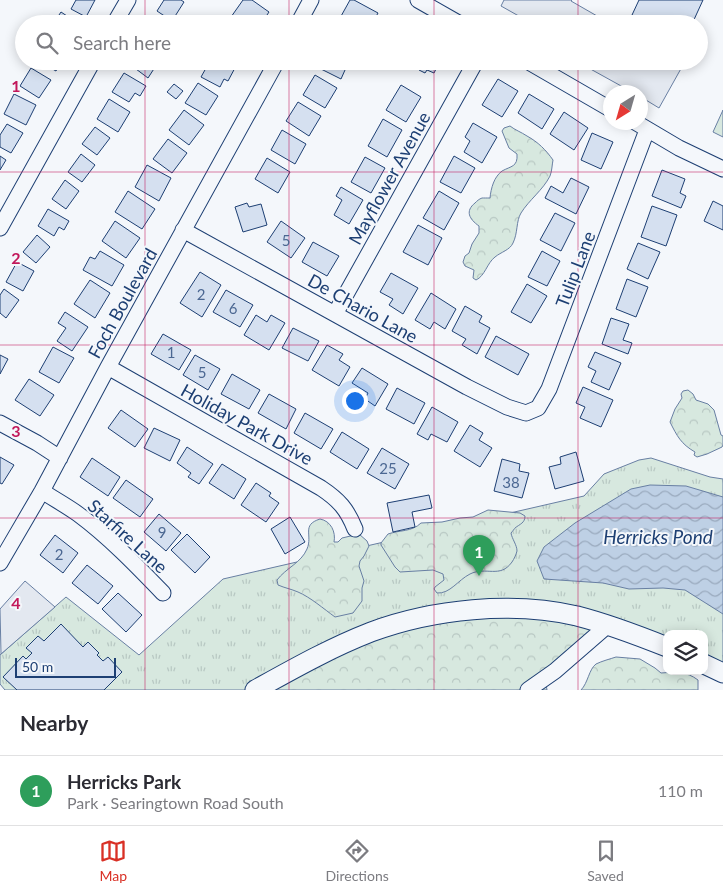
<!DOCTYPE html>
<html lang="en">
<head>
<meta charset="utf-8">
<style>
  body { margin:0; font-family:Lato,sans-serif; background:#f2f2f3; color:#2b2b33 }
  .controls { position:absolute; right:15px; bottom:15px; display:grid; overflow:hidden; border-radius:10px; box-shadow:0 2px 12px #0003 }
  .controls button { width:45px; height:45px; display:grid; place-items:center; padding:0; border:0; border-bottom:1px solid #e1e1e2; background:#fff; color:#2b2b33; font:25px sans-serif }
  .compass { position:absolute; left:603px; top:85px; width:45px; height:45px; border-radius:50%; background:#fff; box-shadow:0 2px 12px #0003; rotate:217deg }
  .scale { position:absolute; left:15px; bottom:12px; width:101px; box-sizing:border-box; padding-left:5px; border:2px solid #1d3f73; border-top:0; font-size:14px; line-height:18px; white-space:nowrap; color:#1d3f73; -webkit-text-stroke:4px #f4f7fb; paint-order:stroke }
  .you { position:absolute; left:354px; top:400px; width:18px; height:18px; margin:-12px; border:4px solid #fff; border-radius:50%; background:#1a73e8; box-shadow:0 0 0 8px #1a73e833 }
  .badge { display:grid; place-items:center; width:32px; height:32px; border-radius:50%; background:#d93025; color:#fff; font-size:16px; font-weight:700 }
  .pin { position:absolute; translate:-50% -41px; filter:drop-shadow(0 1px 2px #0008) }
  .pin::after { content:''; position:absolute; top:26px; width:18px; height:15px; background:inherit; clip-path:polygon(0 0,100% 0,50% 100%) }
  .list { margin:0; padding:0; list-style:none }
  h2 { display:flex; justify-content:space-between; align-items:center; height:65px; margin:0; padding:0 20px; font-size:21px }
  h2 small { font-size:16px; font-weight:400; color:#7c7c81 }
  .list li { display:grid; grid-template-columns:32px 1fr auto; gap:15px; align-items:center; box-sizing:border-box; height:70px; padding:0 20px; border-top:1px solid #e1e1e2 }
  .list b { display:block; font-size:19px; white-space:nowrap }
  .list p { margin:0; font-size:16px; white-space:nowrap; color:#7c7c81 }
  .list em { font-size:16px; font-style:normal; color:#7c7c81 }
  .icon { flex:none; width:28px; height:28px; fill:none; stroke:currentColor; stroke-width:2; stroke-linecap:round; stroke-linejoin:round }
  .map { position:relative; flex:none; width:723px; height:690px; overflow:hidden }
  .search { position:absolute; background:#fff; box-shadow:0 2px 12px #0003; left:15px; right:15px; top:15px; height:55px; display:flex; align-items:center; gap:12px; box-sizing:border-box; padding:0 18px; border-radius:28px; color:#7c7c81; font-size:19px }
  .sheet { height:135px; background:#fff }
  nav { display:flex; justify-content:space-around; align-items:center; box-sizing:border-box; height:70px; border-top:1px solid #e1e1e2; background:#fff; font-size:14px; color:#7c7c81 }
  nav a { display:grid; justify-items:center; gap:2px }
  nav .on { color:#d93025 }
  .map>svg:first-child { display:block }
  .grass { fill:url(#grass-tufts); stroke:#687fa3 }
  .forest { fill:url(#forest-crowns); stroke:#687fa3 }
  .pitch { fill:#d7e8df; stroke:#687fa3 }
  .parking { fill:#e3e8f0; stroke:#687fa3 }
  .water { fill:url(#water-waves); stroke:#687fa3 }
  .building { fill:#d5e0f0; stroke:#1d3f73 }
  .lines { fill:none; stroke-linecap:round; stroke-linejoin:round }
  .minor-casing { stroke:#1d3f73; stroke-width:17 }
  .major-casing { stroke:#1d3f73; stroke-width:21 }
  .minor { stroke:#f4f7fb; stroke-width:15 }
  .major { stroke:#f4f7fb; stroke-width:19 }
  .grid { fill:none; stroke:#c2185b; stroke-width:1; stroke-opacity:0.55 }
  .labels { text-anchor:middle; dominant-baseline:central; stroke-width:4; stroke-linejoin:round; paint-order:stroke }
  .number-label { font-size:15px; fill:#4b6792 }
  .street-label { font-size:18px; fill:#1d3f73; stroke:#f4f7fb }
  .water-label { font-size:19px; font-style:italic; fill:#1d3f73; stroke:#f4f7fb }
  .grid-label { font-size:16px; text-anchor:middle; font-weight:bold; fill:#c2185b; stroke:#f4f7fb; stroke-width:4; stroke-linejoin:round; paint-order:stroke }
</style>
</head>
<body>
<div class="map">
<svg width="723" height="690" viewBox="0 0 723 690">
  <defs>
    <pattern id="grass-tufts" width="24" height="20" patternUnits="userSpaceOnUse" patternTransform="scale(1.25)"><rect width="24" height="20" fill="#d7e8df"/><path d="M3 7l-1-3M5 7V3M7 7l1-3M15 17l-1-3M17 17v-4M19 17l1-3" fill="none" stroke="#b8c8c3"/></pattern>
    <pattern id="forest-crowns" width="20" height="18" patternUnits="userSpaceOnUse" patternTransform="scale(1.25)"><rect width="20" height="18" fill="#d7e8df"/><path d="M2 6a3 3 0 1 1 6 0M12 15a3 3 0 1 1 6 0" fill="none" stroke="#b8c8c3"/></pattern>
    <pattern id="water-waves" width="16" height="10" patternUnits="userSpaceOnUse" patternTransform="scale(1.25)"><rect width="16" height="10" fill="#bed0e5"/><path d="M0 5q4-4 8 0t8 0" fill="none" stroke="#9aaabe"/></pattern>
  </defs>
  <rect width="100%" height="100%" fill="#f4f7fb"/>
  <path class="grass" d="M651,458l59,19 13,2v194l-19,-9v-30h-37v13l-59,-22 -353,65h-250l-5,-6v-29l66,-58 73,58 84,-76 361,-83 20,-22 35,-14z"/>
  <path class="forest" d="M510,126c5,4 11,6 17,10 11,6 19,14 26,24 -1,5 -1,11 -3,16 -7,14 -21,24 -29,37 -5,8 -3,20 -8,30 -3,7 -12,9 -18,14 -8,6 -10,19 -19,23l-3,-2 1,-8 -9,-4 -2,-4 2,-6 4,-3 3,-9 7,-11v-7c-10,-7 -14,-15 -4,-23 2,-2 4,-4 7,-5 2,0 5,0 8,0 1,-10 4,-21 12,-27 9,-5 16,-4 15,-17l-8,-6 -7,-17 2,-3z
    M688,390l5,4 3,6 12,4 6,6 7,25 2,1v9l-1,2 -15,7 -10,3 -3,-2 1,-3c-14,-8 -18,-16 -25,-30l5,-13 7,-11 -1,-4 2,-3z
    M488,510l32,3 5,3c0,7 -5,8 -10,12 0,0 -3,4 -4,5 1,6 6,12 6,18 -1,4 -3,8 -5,11 -12,17 -26,4 -42,12 -12,6 -20,20 -33,19l-3,-4 1,-2 9,-7 -1,-6 -10,-4 -33,2 -5,-5 -14,-22v-2l7,-9c11,-4 24,-2 33,-11l21,-1 18,-4 13,-1z
    M320,519c11,2 16,13 14,23h4l4,-4 17,-4 8,7 2,5 -5,10 -4,5 -1,5 5,15 -2,7v13l-9,12 -18,4c-11,-8 -25,-20 -37,-25 -7,-3 -13,-4 -20,-7l-1,-5c9,-12 24,-17 30,-31 6,-14 -6,-24 13,-30z
    M468,610l140,15 -63,53 2,12h-292l64,-35z
    M616,657l24,2 15,9 6,5c15,-1 25,-2 37,7v10h-117c7,-7 8,-21 15,-26 6,-3 14,-5 20,-7z"/>
  <path class="pitch" d="M723,110v27l-10,-5z"/>
  <path class="parking" d="M504,0h68l-1,1 40,23h-78l-32,-18z
    M576,61h101l6,4 -24,43 -18,-11 -1,-5h-8z
    M25,581l30,26 -54,47 -1,-45z"/>
  <path class="water" d="M650,485l36,1 37,11v117l-38,-24 -22,-2 -34,1 -26,-6 -59,-4 -7,-18 7,-14 31,-24 56,-34z"/>
  <path class="building" d="M76,0h19l-9,17 -15,-8z
    M164,0h17l3,2 -12,19 -15,-10z
    M243,0h9l17,12 -8,12 -4,-3 -2,3h-15l-9,-7z
    M350,0h4l24,13 -6,11h-22l-10,-6z
    M639,0h64l-11,24h-40l-20,-9z
    M61,12l18,12h-26z
    M384,17l12,7h-16z
    M40,61h21l-5,10 -16,-9z
    M129,61h30l-11,17 -20,-15z
    M210,61h17l9,5 -8,15 -4,-2 -4,8 -19,-10z
    M320,61h29l-8,18 -24,-12z
    M409,61h31l-6,12 -7,-3 -2,3 -6,-3 1,-3z
    M31,68l20,12 -12,18 -19,-12z
    M124,73l22,13 -6,10 -5,-3 -6,9 -17,-10z
    M315,75l22,13 -12,20 -22,-13z
    M498,79l20,12 -16,26 -20,-12z
    M198,83l20,13 -12,19 -21,-12z
    M174,84l9,7 -7,8 -9,-7z
    M401,85l20,12 -15,25 -20,-12z
    M14,94l22,11 -10,20 -22,-11z
    M529,94l25,15 -12,20 -24,-16z
    M109,99l21,13 -12,20 -21,-13z
    M298,102l23,14 -12,20 -23,-15z
    M184,110l20,15 -15,20 -20,-15z
    M564,112l24,16 -14,22 -24,-16z
    M383,119l19,11 -15,27 -19,-11z
    M473,123l24,14 -15,26 -18,-11 6,-11 -5,-4z
    M7,124l16,9 -12,20 -11,-6v-12z
    M95,127l15,11 -13,17 -15,-11z
    M282,130l24,14 -11,20 -24,-14z
    M592,133l21,9 -12,27 -20,-9z
    M168,139l19,14 -15,20 -19,-14z
    M81,154l14,11 -13,17 -14,-10z
    M0,156l6,4 -6,10z
    M454,156l21,12 -14,25 -21,-11z
    M365,157l20,11 -14,25 -20,-11z
    M267,158l23,14 -12,21 -23,-14z
    M147,165l24,13 -12,23 -24,-14z
    M662,170l23,9 -5,14 6,3 -5,12 -29,-12z
    M571,178l18,9 -13,27 -31,-16 6,-12 12,7z
    M65,180l14,11 -13,18 -14,-10z
    M341,187l22,13 -14,24 -15,-9 8,-15 -6,-4z
    M128,191l27,18 -13,20 -27,-17z
    M439,191l20,12 -15,27 -21,-12z
    M713,201l10,5v24l-19,-9z
    M247,203l2,4 12,-3 6,21 -24,7 -8,-25z
    M652,206l25,9 -11,31 -25,-9z
    M48,209l21,12 -5,9 -5,-3 -5,9 -16,-10z
    M555,213l20,10 -14,28 -21,-11z
    M115,221l25,17 -14,20 -24,-17z
    M281,221l24,17 -14,20 -24,-16z
    M418,225l24,13 -14,27 -25,-13z
    M37,235l13,12 -14,16 -13,-11z
    M313,242l26,14 -12,20 -25,-14z
    M638,243l22,9 -12,27 -21,-10z
    M100,251l24,14 -12,21 -29,-16 7,-13 5,2z
    M542,251l18,10 -13,25 -19,-9z
    M17,262l17,9 -11,20 -17,-9z
    M200,272l21,13 -19,32 -22,-14z
    M391,273l27,15 -15,26 -14,-9 4,-6 -13,-7z
    M627,279l21,8 -12,30 -20,-8z
    M90,280l20,13 -15,25 -21,-14z
    M527,284l20,12 -16,27 -20,-11z
    M4,289l15,11 -13,18 -6,-5v-18z
    M226,290l27,15 -13,22 -27,-15z
    M431,293l25,16 -11,20 -11,-7 -4,7 -15,-9z
    M465,306l17,10 -3,6 11,6 -13,26 -15,-9 4,-6 -14,-8z
    M65,312l23,15 -16,24 -15,-10 9,-13 -8,-5z
    M256,315l11,7 4,-7 14,8 -16,27 -25,-15z
    M611,318l18,6 -6,16 9,3 -4,11 -26,-10z
    M293,328l26,13 -11,20 -26,-13z
    M163,334l28,16 -12,20 -28,-16z
    M496,336l33,18 -11,21 -33,-18z
    M327,345l16,9 -4,6 11,7 -11,19 -27,-16z
    M53,347l21,11 -15,25 -20,-11z
    M595,352l26,11 -12,27 -18,-8 5,-11 -8,-4z
    M0,355l8,4 -8,15z
    M195,355l25,14 -12,21 -25,-15z
    M362,368l26,16 -13,22 -10,-7 3,-6 -16,-10z
    M232,374l28,16 -11,19 -28,-15z
    M29,379l25,16 -14,21 -25,-16z
    M583,387l30,13 -12,27 -21,-9 5,-11 -9,-4z
    M397,388l28,15 -11,21 -28,-15z
    M269,394l27,15 -10,20 -28,-16z
    M432,407l26,15 -11,20 -16,-8 -3,6 -11,-6z
    M121,410l27,19 -13,18 -27,-19z
    M305,413l28,16 -12,20 -27,-16z
    M470,425l13,8 -4,7 13,8 -12,19 -26,-16z
    M154,428l26,12 -10,21 -26,-13z
    M342,432l27,17 -12,20 -27,-17z
    M187,447l26,17 -14,20 -11,-7 3,-4 -14,-10z
    M382,448l27,16 -14,25 -28,-16z
    M576,452l8,29 -29,8 -6,-22 12,-3 -1,-7z
    M0,457l14,8 -12,19 -2,-1z
    M92,458l28,19 -12,19 -28,-19z
    M502,459l18,5 -1,7 10,2 -7,25 -28,-7z
    M222,464l24,15 -12,20 -25,-16z
    M126,480l27,19 -13,18 -27,-19z
    M256,483l15,10 -2,3 10,7 -13,19 -25,-17z
    M429,495l3,13 -20,4 3,15 -22,5 -6,-29z
    M159,514l22,19 -15,18 -22,-19z
    M290,517l15,25 -20,12 -14,-25z
    M187,534l23,23 -15,16 -24,-23z
    M55,535l23,18 -15,20 -23,-18z
    M87,565l26,21 -15,18 -26,-21z
    M118,593l24,22 -16,17 -24,-23z
    M61,624l22,23 5,-5 11,11 -2,2 6,6 5,-4 14,15 -18,18h-87l-14,-13 20,-21 3,3 6,-6 -6,-5 12,-12 6,5z"/>
  <g class="lines">
    <g class="minor-casing">
      <path id="minor" d="M418,0l42,24
        M114,24l14,-24
        M298,24l13,-24
        M527,61l83,48
        M635,122l44,26 44,21
        M0,228l93,-167
        M183,230l284,157 40,20 19,6 12,-5 11,-19 98,-259
        M335,314l141,-253
        M108,367l213,121c18,12 26,21 34,41
        M0,423l37,20 23,15
        M42,491c12,8 25,15 36,23 31,23 58,51 85,79
        M0,563l42,-72 66,-124 169,-306
        M528,690l27,-19 53,-46"/>
    </g>
    <g class="major-casing">
      <path id="major" d="M704,664l19,9
        M255,690c38,-21 75,-42 116,-58 62,-23 141,-31 206,-16 31,8 60,19 90,31"/>
    </g>
    <use href="#minor" class="minor"/>
    <use href="#major" class="major"/>
  </g>
  <path class="grid" d="M145,0v24M289,0v24M434,0v24M578,0v24M145,61v629M289,61v629M434,61v629M578,61v629M0,172h723M0,345h723M0,518h723"/>
  <g class="labels">
    <g class="number-label">
      <text x="286" y="240">5</text>
      <text x="201" y="294">2</text>
      <text x="233" y="308">6</text>
      <text x="171" y="352">1</text>
      <text x="202" y="372">5</text>
      <text x="388" y="468">25</text>
      <text x="511" y="482">38</text>
      <text x="162" y="532">9</text>
      <text x="59" y="554">2</text>
    </g>
    <g class="street-label">
      <text transform="translate(389 178) rotate(-61)">Mayflower Avenue</text>
      <text transform="translate(575 269) rotate(-69)">Tulip Lane</text>
      <text transform="translate(122 303) rotate(-61)">Foch Boulevard</text>
      <text transform="translate(363 308) rotate(29)">De Chario Lane</text>
      <text transform="translate(247 424) rotate(29)">Holiday Park Drive</text>
      <text transform="translate(128 536) rotate(42)">Starfire Lane</text>
    </g>
    <g class="water-label">
      <text x="658" y="536">Herricks Pond</text>
    </g>
  </g>
  <g class="grid-label">
    <text x="16" y="92">1</text>
    <text x="16" y="264">2</text>
    <text x="16" y="437">3</text>
    <text x="16" y="609">4</text>
  </g>
</svg>
<div class="controls">
<button><svg class="icon" aria-label="layers" viewBox="0 0 24 24"><path d="M12 4l9 5-9 5-9-5zM3 14l9 5 9-5"/></svg></button>
</div>
<svg class="compass" viewBox="-18 -18 36 36"><path d="M0-13l5 13h-10z" fill="#e53935"/><path d="M0 13l5-13h-10z" fill="#7c7c81"/></svg>
<div class="scale">50 m</div>
<div class="you"></div>
<div class="pin badge" style="left:479px;top:576px;background:#2e9e5b">1</div>
<div class="search"><svg class="icon" aria-label="search" viewBox="0 0 24 24"><circle cx="10" cy="10" r="6"/><path d="M15 15l6 6"/></svg>Search here</div>
</div>
<section class="sheet">
<h2>Nearby<small></small></h2>
<ul class="list">
<li><span class="badge" style="background:#2e9e5b">1</span><div><b>Herricks Park</b><p>Park · Searingtown Road South</p></div><em>110 m</em></li>
</ul>
</section>
<nav>
<a class="on"><svg class="icon" aria-label="map" viewBox="0 0 24 24"><path d="M3 6l6-2 6 2 6-2v14l-6 2-6-2-6 2zM9 4v14M15 6v14"/></svg>Map</a>
<a><svg class="icon" aria-label="directions" viewBox="0 0 24 24"><path d="M12 3l9 9-9 9-9-9zM9 14v-3h6M13 9l2 2-2 2"/></svg>Directions</a>
<a><svg class="icon" aria-label="saved" viewBox="0 0 24 24"><path d="M7 4h10v16l-5-4-5 4z"/></svg>Saved</a>
</nav>
</body>
</html>
